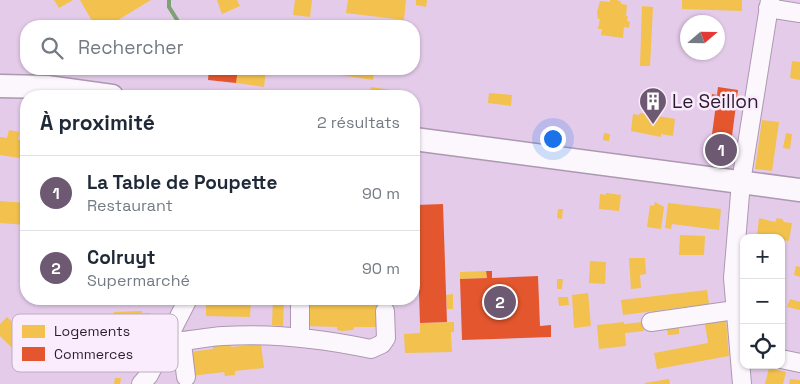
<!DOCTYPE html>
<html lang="fr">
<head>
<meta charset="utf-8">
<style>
  body { margin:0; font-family:"Space Grotesk",sans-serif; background:#f2f2f3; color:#1f2937 }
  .controls { position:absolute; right:15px; bottom:15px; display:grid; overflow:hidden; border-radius:10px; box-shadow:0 1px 4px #0004 }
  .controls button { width:45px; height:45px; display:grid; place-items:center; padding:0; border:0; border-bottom:1px solid #e0e1e3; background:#fff; color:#1f2937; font:25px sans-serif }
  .compass { position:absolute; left:680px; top:15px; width:45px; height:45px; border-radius:50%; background:#fff; box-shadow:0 1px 4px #0004; rotate:70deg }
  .you { position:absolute; left:552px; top:138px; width:18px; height:18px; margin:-12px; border:4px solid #fff; border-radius:50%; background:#1a73e8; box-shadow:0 0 0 8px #1a73e833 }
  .badge { display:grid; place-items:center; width:32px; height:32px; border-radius:50%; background:#6d5972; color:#fff; font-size:16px; font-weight:700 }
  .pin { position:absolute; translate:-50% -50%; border:2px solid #fff; box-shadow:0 1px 5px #0006 }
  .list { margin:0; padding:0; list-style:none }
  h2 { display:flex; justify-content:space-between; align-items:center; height:65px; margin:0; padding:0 20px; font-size:21px }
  h2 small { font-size:16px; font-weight:400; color:#747a83 }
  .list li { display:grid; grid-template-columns:32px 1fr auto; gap:15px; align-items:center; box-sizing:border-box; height:75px; padding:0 20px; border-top:1px solid #e0e1e3 }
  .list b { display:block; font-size:19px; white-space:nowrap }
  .list p { margin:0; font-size:16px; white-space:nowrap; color:#747a83 }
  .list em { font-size:16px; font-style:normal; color:#747a83 }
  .icon { flex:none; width:28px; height:28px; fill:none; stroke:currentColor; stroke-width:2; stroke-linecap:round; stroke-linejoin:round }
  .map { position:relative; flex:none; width:800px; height:384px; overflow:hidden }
  .search { position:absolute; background:#fff; box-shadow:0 1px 4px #0004; left:20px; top:20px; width:400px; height:55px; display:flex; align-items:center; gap:12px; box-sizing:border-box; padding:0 18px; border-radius:20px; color:#747a83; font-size:19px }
  .panel { position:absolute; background:#fff; box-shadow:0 1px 4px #0004; left:20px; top:90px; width:400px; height:215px; border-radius:20px }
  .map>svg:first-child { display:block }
  .homes { fill:#f2c14e }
  .shops { fill:#e4572e }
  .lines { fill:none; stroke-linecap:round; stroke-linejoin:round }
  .stream { stroke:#7ca172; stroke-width:4 }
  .minor-casing { stroke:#ac98b0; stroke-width:20 }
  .major-casing { stroke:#ac98b0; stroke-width:25 }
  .minor { stroke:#fbf7fc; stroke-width:18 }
  .major { stroke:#fbf7fc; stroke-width:22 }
  .labels { text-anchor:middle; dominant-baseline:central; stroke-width:5; stroke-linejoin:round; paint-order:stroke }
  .poi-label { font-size:19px; fill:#2d1c31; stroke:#faecfd; text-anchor:start }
  .key { fill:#faecfd; stroke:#bcaec0; stroke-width:1 }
  .key-label { font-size:14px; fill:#2d1c31 }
</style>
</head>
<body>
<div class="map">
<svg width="800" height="384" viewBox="0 0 800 384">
  <rect width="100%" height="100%" fill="#e4cbea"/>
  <path class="homes" d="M54,0h19l-14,8z
    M80,0h71l-43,26h-13z
    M217,0h20l3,6 -18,8z
    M295,0h17l-2,17 -17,-2z
    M348,0h58l-2,20 -58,-7z
    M416,0h11l-1,7 -10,-2z
    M610,0h7l4,2v2l6,1 -1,11h2l-1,5 3,1 -1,6 -5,-1 -1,11 -22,-3 1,-6h-4l2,-10h-2l-1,-7 3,-11 10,1z
    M682,0h60v11l-60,-2z
    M642,6l11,1 -3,59h-10z
    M168,21l3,5h-8l-1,-1z
    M283,23l14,2 -1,1h-13z
    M792,61l8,1v18l-10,-2z
    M238,69h28l-2,18 -28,-4z
    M300,69h74l-1,11z
    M371,87l20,3 -1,6h-21z
    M489,93l23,2 -1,11 -23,-3z
    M640,113l35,6 -2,17 -12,-2v3l-30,-6 2,-17 6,1z
    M762,120l17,2 -7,49 -17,-2z
    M9,130l10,2 -1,8 8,1v18l-26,-4v-18l7,1z
    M604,133l6,1 -1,7 -6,-1z
    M786,133l6,1 -2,15 -7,-1z
    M606,193l15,2 -2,16 -20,-2 1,-15 6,1z
    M0,201l26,2v22l-26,-2z
    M655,202l9,5 -3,22 -14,-2 3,-22 4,1z
    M668,203l53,6 -2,21 -47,-6 -1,5 -6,-1z
    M558,209h5l-1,10 -5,-1z
    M759,218l16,4 2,-4 5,1 2,3 8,1 -3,18 -32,-5z
    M680,235l25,1 -1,19h-25z
    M629,258h16l1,16 -6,1 1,13 -10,1z
    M590,261l16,1 -1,22 -16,-1z
    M796,266l4,1v10l-6,-2z
    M486,271l1,7 -27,1v-7z
    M557,279h6l-1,10h-5z
    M707,290l2,14 -86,11 -2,-15z
    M588,293l3,33 -17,2 -2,-33z
    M453,294v15h-6l-1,-14z
    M558,297h10l1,8 -10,1z
    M206,299h45l-1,18 -44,-1z
    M273,299h11l-1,27 -11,-1z
    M339,299h11v4h29v24h-25l-1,3 -12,1 -4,-1v-3l-31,-1 1,-24 32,1z
    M790,299l10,3v8l-13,-3z
    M142,311v2h8v10h-8v10h-28v-21z
    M7,317l19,19 20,-1 1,4h8v9l-8,1v4l-15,1 1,16 -18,1 -2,-22 -13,-13v-12z
    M726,321l3,35 -72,13 -3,-16 54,-10 -3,-19z
    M454,322v10h-3l1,20 -47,1 -1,-19 16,-1v-10z
    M624,322v2l19,-2 1,9 -19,2 1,13 -27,3 -2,-24z
    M679,328v6l-11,1 -1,-6z
    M218,344h12l1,3 30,-3 3,24 -29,3v4l-10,1 -1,-4 -33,4 -2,-24 24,-3v-3z
    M769,368l17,4 -3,12h-18z
    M115,378h6l-1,6h-6z
    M669,379l1,5h-25v-1z
    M790,379l10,1v4h-11z"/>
  <path class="shops" d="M209,69h29l-2,14 -28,-3z
    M718,87l20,3 -9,69 -20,-2 7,-53h-5l1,-10 5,1z
    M443,204l4,118 -27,1 -4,-118z
    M486,271h6v7l46,-2 2,50 11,-1v12l-89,3 -2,-61 27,-1z"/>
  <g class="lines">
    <path class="stream" d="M169,0v7l12,19"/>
    <g class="minor-casing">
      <path id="minor" d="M768,8l32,5
        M651,322l84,-12
        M300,338v-37
        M166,341c20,2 37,-4 57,-5 48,-3 101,3 148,13l11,-5 4,-6 -1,-27
        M182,343l4,34
        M781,359l19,4
        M141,384l8,-9 39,-76
        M742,384l-9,-106 8,-96 29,-182"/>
    </g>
    <g class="major-casing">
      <path id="major" d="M0,86l47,1 65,9
        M414,139l386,51"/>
    </g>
    <use href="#minor" class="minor"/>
    <use href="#major" class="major"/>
  </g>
  <defs>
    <g id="building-pin" transform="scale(1.4375)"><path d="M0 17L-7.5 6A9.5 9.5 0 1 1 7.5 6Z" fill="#6d5972" stroke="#faecfd"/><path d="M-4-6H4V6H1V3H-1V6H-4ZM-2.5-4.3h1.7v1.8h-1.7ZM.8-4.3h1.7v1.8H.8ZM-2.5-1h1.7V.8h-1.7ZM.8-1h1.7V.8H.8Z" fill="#fff"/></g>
  </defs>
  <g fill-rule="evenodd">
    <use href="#building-pin" x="653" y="101"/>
  </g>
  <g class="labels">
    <g class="poi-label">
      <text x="672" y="101">Le Seillon</text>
    </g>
  </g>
  <rect x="12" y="314" width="166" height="58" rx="8" class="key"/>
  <rect x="22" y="325" width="23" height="13" fill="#f2c14e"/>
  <rect x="22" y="347" width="23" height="14" fill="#e4572e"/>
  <g class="key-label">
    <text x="54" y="336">Logements</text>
    <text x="54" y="359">Commerces</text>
  </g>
</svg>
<div class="controls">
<button>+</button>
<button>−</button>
<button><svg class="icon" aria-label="locate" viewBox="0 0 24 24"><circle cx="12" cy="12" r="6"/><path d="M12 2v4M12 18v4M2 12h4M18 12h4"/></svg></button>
</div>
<svg class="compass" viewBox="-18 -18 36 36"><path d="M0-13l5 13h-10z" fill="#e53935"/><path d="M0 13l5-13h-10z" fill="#747a83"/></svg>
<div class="you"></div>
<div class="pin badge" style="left:721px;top:150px">1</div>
<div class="pin badge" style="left:500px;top:302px">2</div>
<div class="search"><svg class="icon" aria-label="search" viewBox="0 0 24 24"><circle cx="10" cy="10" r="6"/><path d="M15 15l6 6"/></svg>Rechercher</div>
<section class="panel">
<h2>À proximité<small>2 résultats</small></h2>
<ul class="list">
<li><span class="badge">1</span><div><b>La Table de Poupette</b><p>Restaurant</p></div><em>90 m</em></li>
<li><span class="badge">2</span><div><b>Colruyt</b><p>Supermarché</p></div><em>90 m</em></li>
</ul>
</section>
</div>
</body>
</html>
